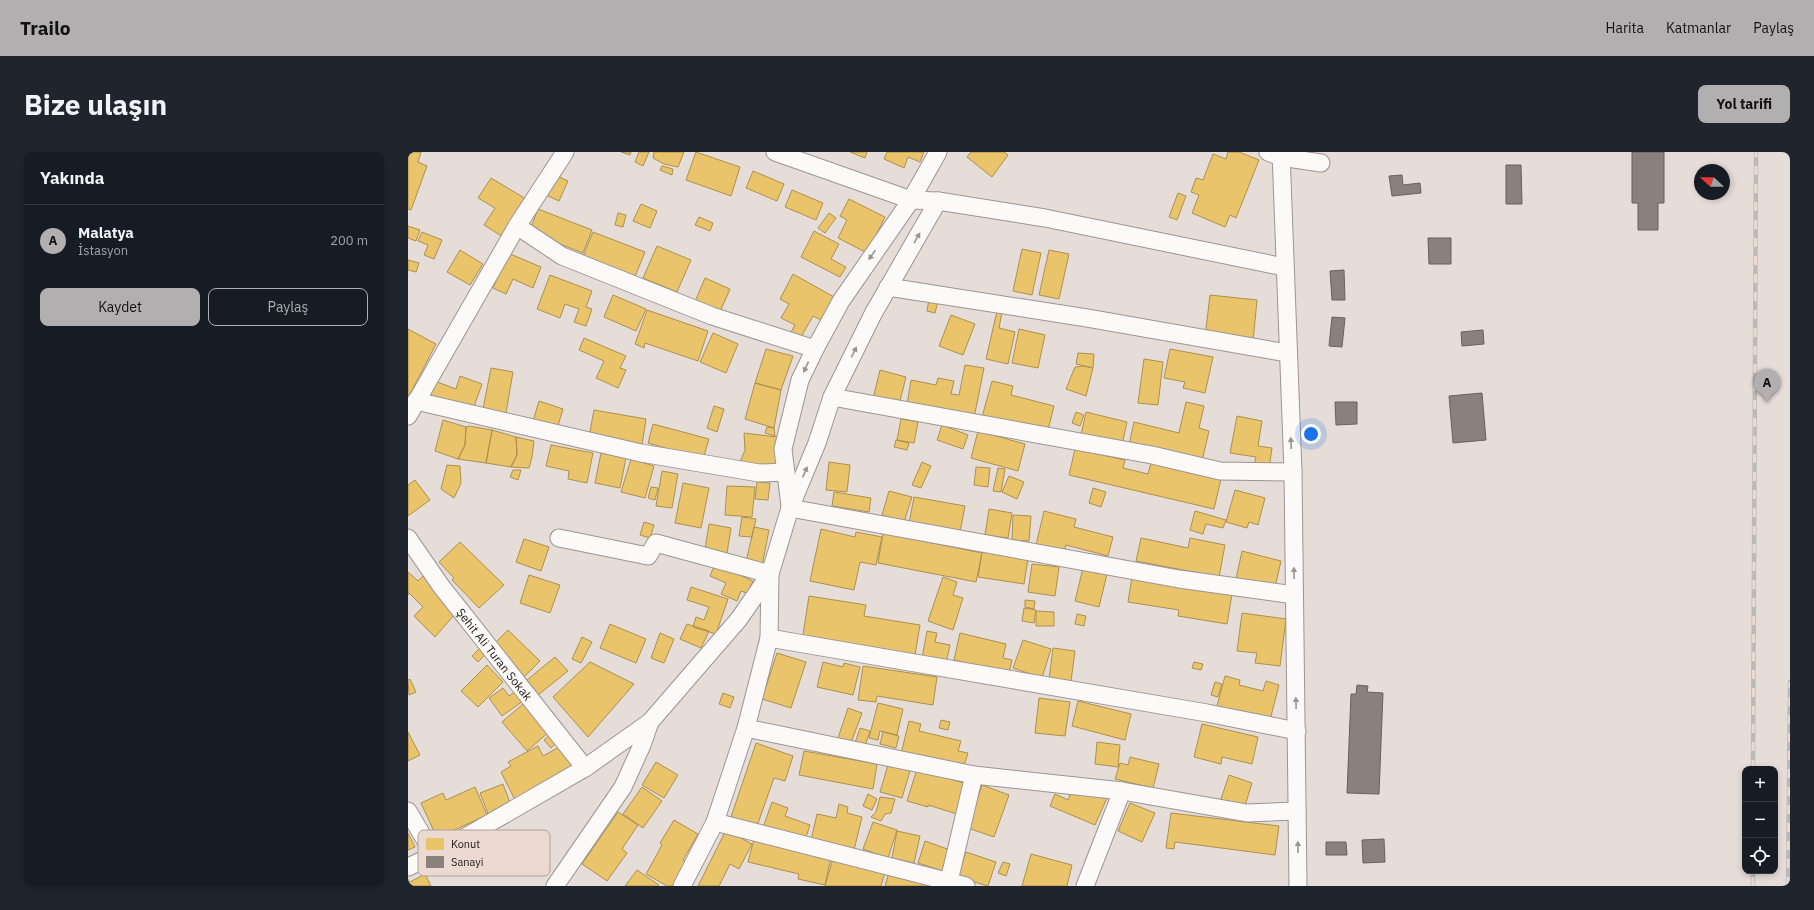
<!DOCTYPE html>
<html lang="tr">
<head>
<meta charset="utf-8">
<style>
  body { margin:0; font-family:"IBM Plex Sans",sans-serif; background:#20242c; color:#f1f3f6 }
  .controls { position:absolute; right:12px; bottom:12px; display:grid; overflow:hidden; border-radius:8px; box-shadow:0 2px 6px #0003 }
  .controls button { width:36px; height:36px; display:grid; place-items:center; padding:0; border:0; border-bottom:1px solid #363941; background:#171b24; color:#f1f3f6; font:20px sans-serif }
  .compass { position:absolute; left:1286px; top:12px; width:36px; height:36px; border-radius:50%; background:#171b24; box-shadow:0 2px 6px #0003; rotate:291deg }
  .you { position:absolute; left:903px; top:282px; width:14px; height:14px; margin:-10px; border:3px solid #fff; border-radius:50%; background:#1a73e8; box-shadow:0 0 0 6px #1a73e833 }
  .badge { display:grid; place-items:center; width:26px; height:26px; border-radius:50%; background:#b1afaf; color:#111; font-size:13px; font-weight:700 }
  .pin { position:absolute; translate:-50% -33px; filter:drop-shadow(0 1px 2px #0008) }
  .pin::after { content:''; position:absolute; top:21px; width:14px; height:12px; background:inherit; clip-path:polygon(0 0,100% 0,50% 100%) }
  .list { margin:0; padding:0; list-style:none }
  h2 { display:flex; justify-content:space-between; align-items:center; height:52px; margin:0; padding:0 16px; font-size:17px }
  h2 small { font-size:13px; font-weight:400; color:#9ea1a6 }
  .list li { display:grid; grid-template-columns:26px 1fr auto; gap:12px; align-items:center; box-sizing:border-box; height:72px; padding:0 16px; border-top:1px solid #363941 }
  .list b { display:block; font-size:15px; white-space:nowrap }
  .list p { margin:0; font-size:13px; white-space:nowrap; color:#9ea1a6 }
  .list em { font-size:13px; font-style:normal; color:#9ea1a6 }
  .actions { display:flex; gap:8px; padding:12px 16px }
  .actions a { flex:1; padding:9px 0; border:1px solid #b1afaf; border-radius:8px; text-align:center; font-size:14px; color:#b1afaf }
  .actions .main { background:#b1afaf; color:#111 }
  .icon { flex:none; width:22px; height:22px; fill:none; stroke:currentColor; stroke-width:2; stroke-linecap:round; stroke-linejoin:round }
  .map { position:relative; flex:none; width:1382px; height:734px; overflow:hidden; border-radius:8px }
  header { display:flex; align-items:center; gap:24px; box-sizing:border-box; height:56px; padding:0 20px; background:#b1afaf; color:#111 }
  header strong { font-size:19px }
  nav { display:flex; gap:22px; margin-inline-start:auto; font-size:14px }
  .intro { display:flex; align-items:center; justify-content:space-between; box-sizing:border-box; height:96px; padding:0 24px }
  h1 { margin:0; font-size:28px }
  .button { padding:10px 18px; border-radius:8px; background:#b1afaf; color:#111; font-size:14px; font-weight:700 }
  main { display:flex; gap:24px; padding:0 24px }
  aside { flex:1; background:#171b24; border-radius:8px; box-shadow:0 2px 6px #0003 }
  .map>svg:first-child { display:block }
  .homes { fill:#e9c46a; stroke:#ac9050 }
  .industry { fill:#8a817c; stroke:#69615d }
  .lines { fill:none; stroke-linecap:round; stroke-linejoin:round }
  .minor-casing { stroke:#9c9592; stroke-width:19 }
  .minor { stroke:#fbfaf9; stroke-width:17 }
  .rail-casing { stroke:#bcbab9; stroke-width:4.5 }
  .rail { stroke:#ecdad2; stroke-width:3; stroke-dasharray:9; stroke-linecap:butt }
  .oneway { fill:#979492 }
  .labels { text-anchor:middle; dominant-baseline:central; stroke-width:4; stroke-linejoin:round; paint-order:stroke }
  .street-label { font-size:12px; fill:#1d1714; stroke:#ecdad2 }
  .key { fill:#ecdad2; stroke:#aea099; stroke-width:1 }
  .key-label { font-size:11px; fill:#1d1714 }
</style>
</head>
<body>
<header>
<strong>Trailo</strong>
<nav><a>Harita</a><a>Katmanlar</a><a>Paylaş</a></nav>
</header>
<div class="intro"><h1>Bize ulaşın</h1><a class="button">Yol tarifi</a></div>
<main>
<aside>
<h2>Yakında<small></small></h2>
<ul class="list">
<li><span class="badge">A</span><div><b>Malatya</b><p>İstasyon</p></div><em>200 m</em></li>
</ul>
<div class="actions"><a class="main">Kaydet</a><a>Paylaş</a></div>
</aside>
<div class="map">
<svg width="1382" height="734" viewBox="0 0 1382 734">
  <rect width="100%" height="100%" fill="#e6dcd8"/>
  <path class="homes" d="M0,0h13l-3,10 9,4 -16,44 -3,-1z
    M213,0h10l-1,3z
    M231,0h10l-6,14 -8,-4z
    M246,0h30l-6,15 -14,-3 -11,-6z
    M288,0l44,15 -9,29 -45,-16z
    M442,0h17l-2,6z
    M479,0h37l-4,10 -12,-5 -4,11 -20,-9z
    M563,0h33l4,3 -16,22 -25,-20z
    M820,0h11l20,8 -23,58 -6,-3 -5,12 -33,-14 7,-18 -8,-3 5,-14 7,2 10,-26 13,5z
    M254,14l11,3 -1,6 -12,-5z
    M345,19l31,13 -7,17 -31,-13z
    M147,23l13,6 -9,20 -13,-6z
    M83,26l35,21 -23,38 -19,-12 11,-17 -17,-10z
    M384,38l31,13 -7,17 -31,-13z
    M770,41l8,3 -9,24 -8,-3z
    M441,47l36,18 -18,36 -29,-15 9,-18 -7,-4z
    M233,52l16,7 -7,17 -17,-7z
    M130,57l54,21 -9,23 -54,-21z
    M210,61l8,2 -3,12 -8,-2z
    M421,61l7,5 -11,15 -7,-5z
    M291,65l14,6 -3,8 -15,-6z
    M0,74l12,4 -4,11 -8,-3z
    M406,79l25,13 -8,15 15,8 -6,10 -39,-20z
    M14,80l20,8 -8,19 -10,-4 4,-10 -10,-4z
    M185,80l52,20 -11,27 -52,-20z
    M249,94l34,14 -14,32 -34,-14z
    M614,97l19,4 -9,42 -19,-4z
    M52,98l23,14 -13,21 -23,-13z
    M641,98l20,4 -10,45 -20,-4z
    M100,101l33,14 -8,21 -20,-9 -7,15 -13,-6z
    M0,108l11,3 -3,9 -8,-2z
    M385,122l41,23 -13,23 -8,-4 -12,21 -10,-5 4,-7 -14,-7 8,-14 -9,-5z
    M142,123l42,16 -6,16 6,2 -6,17 -12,-4 5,-13 -14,-5 -5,14 -23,-9z
    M297,126l25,11 -11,25 -25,-10z
    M205,143l33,14 -10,22 -32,-14z
    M802,143l47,5 -4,42 -48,-5z
    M521,147l9,2 -3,12 -8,-2z
    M239,158l61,21 -10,30 -53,-18 -1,5 -9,-4z
    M589,159l5,1 -3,16 16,4 -7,32 -22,-5z
    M543,163l24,9 -12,31 -24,-9z
    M0,177l28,15 -28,54z
    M611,177l26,6 -7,33 -26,-5z
    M305,181l25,11 -12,29 -26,-11z
    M176,186l42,18 -6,12 6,2 -8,18 -22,-10 8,-17 -25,-11z
    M358,197l27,7 -12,34 -26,-7z
    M762,197l43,8 -8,36 -22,-5 2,-6 -21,-4z
    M670,201l16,1 -1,14 -17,-4z
    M736,207l19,3 -5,43 -20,-2z
    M557,213l19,3 -10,50 -67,-13 4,-25 25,5 2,-7 16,3 -3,13 8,1z
    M675,214l10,2 -7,28 -20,-7 9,-22z
    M83,216l22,4 -7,41 -23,-4z
    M472,218l26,7 -7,28 -26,-6z
    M52,224l22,8 -11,31 -45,-17 6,-18 24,9z
    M584,229l21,5 -2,9 43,11 -7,28 -65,-17z
    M347,231l26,7 -7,38 -29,-9z
    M131,249l24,8 -6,20 -24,-8z
    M778,250l18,4 -5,22 10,3 -7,30 -73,-16 5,-23 45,11z
    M306,254l10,3 -7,23 -10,-4z
    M186,258l52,9 -4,26 -53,-8z
    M668,260l8,3 -4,11 -8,-3z
    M678,260l41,10 -5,23 -41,-10z
    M829,264l25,5 -4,25 14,2 -3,20 -15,-3 2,-8 -26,-4z
    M493,267l17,3 -4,21 -17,-3z
    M35,268l23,7 -1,18 -7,14 -23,-8z
    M245,272l56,15 -6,20 -55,-16z
    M534,273l26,10 -5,14 -26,-9z
    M61,274l23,4 -6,33 -28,-4 7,-14 1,-18z
    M359,275l7,1 1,8 -10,-3z
    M84,278l24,7 1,18 -6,12 -25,-4z
    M570,279l47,13 -7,27 -47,-13z
    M336,281l33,4 -2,31 -35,-6 5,-12z
    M108,285l18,4 -2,16 -3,11 -18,-1 6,-12z
    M488,288l13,3 -2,7 -13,-3z
    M143,293l42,8 -6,30 -19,-4 1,-8 -23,-5z
    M667,297l50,11 -2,8 25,6 3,-11 70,16 -7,30 -145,-34z
    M193,301l25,5 -6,30 -25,-5z
    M223,307l23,7 -9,32 -24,-6z
    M421,310l21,3 -3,27 -21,-2z
    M514,310l9,4 -10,22 -9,-3z
    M39,313l13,1 1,17 -7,15 -13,-9z
    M568,315l14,1 -2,19 -14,-2z
    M590,316l7,1 -4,23 -8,-1z
    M105,318h8l-3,10 -8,-3z
    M254,319l16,3 -6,34 -16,-2z
    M601,324l15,6 -7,17 -15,-7z
    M7,328l15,20 -22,16v-31z
    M349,330l13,1 -2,17 -13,-1z
    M275,331l26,5 -8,40 -26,-5z
    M319,334l28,1 -3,30 -27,-2z
    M243,335l7,1 -3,12 -7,-2z
    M685,336l13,4 -5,15 -12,-4z
    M827,338l30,8 -7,27 -9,-3 -2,6 -21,-6z
    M481,339l23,6 -8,25 -22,-7z
    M426,340l37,6 -2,14 -37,-6z
    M506,345l51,9 -5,26 -51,-9z
    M581,357l23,4 -4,25 -23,-3z
    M636,359l32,8 -2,8 39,10 -5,19 -42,-11 -2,7 -28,-7z
    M787,359l31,9 -3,8 -17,-4 -3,10 -13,-4z
    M605,363l18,1 -2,25 -17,-1z
    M334,365l14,2 -4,18 -13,-1z
    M236,370l10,3 -4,13 -10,-3z
    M301,372l22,4 -4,25 -22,-4z
    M346,375l15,3 -7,36 -16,-4z
    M413,377l34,8 1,-5 26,5 -6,28 -16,-3 -6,28 -44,-9z
    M475,381l99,20 -6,29 -98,-19z
    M733,386l47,10 2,-10 35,7 -6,32 -83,-16z
    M116,387l25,8 -8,24 -25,-9z
    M52,390l44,43 -25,23 -27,-28 2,-2 -15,-16z
    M834,399l39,10 -6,26 -39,-8z
    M574,400l46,7 -4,25 -46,-7z
    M307,412l38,17 -6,12 -6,-2 -4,10 -16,-7 5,-11 -16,-7z
    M624,412l27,3 -4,29 -27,-4z
    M675,416l24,6 -8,33 -24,-6z
    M0,420l10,9 5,-5 32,38 -20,23 -21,-21 9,-9 -14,-14 -1,2z
    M121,423l31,10 -10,28 -30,-10z
    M535,425l14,5 -4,13 10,3 -10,32 -25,-9z
    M724,425l100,17 -5,30 -49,-8 1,-6 -51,-8z
    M283,435l37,12 -12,35 -23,-7 3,-10 8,3 5,-13 -22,-7z
    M401,444l57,9 -2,11 56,9 -6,36 -112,-20z
    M617,448l10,1 -1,8 -9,-2z
    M616,456l12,2 -2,13 -12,-2z
    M628,459l18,1v14h-18z
    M834,461l44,6 -6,47 -25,-3 2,-10 -20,-2z
    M669,462l9,2 -2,10 -9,-2z
    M202,472l36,15 -10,24 -36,-15z
    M279,472l22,7 -8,17 -21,-9z
    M100,478l32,31 -16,16 -31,-32z
    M519,479l10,2 -2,9 15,3 -4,18 -24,-5z
    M252,481l14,6 -10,24 -13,-5z
    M552,481l46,11 -3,14 9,2 -3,13 -55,-13z
    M174,485l10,5 -11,21 -9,-4z
    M615,488l28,9 -9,29 -29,-10z
    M73,495l6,6 -9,9 -6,-6z
    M645,496l22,3 -4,30 -22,-2z
    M369,501l29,9 -15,46 -29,-9z
    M147,505l13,14 -30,24 -11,-15z
    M182,510l44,22 -46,53 -35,-40z
    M415,510l20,5 1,-4 16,4 -7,28 -36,-8z
    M786,510l9,2 -2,6 -9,-2z
    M79,513l16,17 -25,25 -17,-16z
    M455,514l74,11 -4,28 -56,-9 -1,6 -18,-2z
    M817,524l15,4 -1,5 24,6 3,-10 13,4 -9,35 -53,-14z
    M2,527l6,13 -7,3 -1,-15z
    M807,530l7,2 -4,13 -7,-2z
    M95,536l6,8 7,-5 7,10 -21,15 -13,-18z
    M315,541l11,4 -4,11 -11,-4z
    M631,546l31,4 -5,34 -30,-3z
    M670,549l53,13 -6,26 -53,-14z
    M116,551l25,29 -22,19 -25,-29z
    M470,551l25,6 -6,26 -17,-4 -2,9 -9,-2z
    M440,556l14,5 -11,30 -13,-5z
    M533,568l9,2 -2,8 -9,-2z
    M501,569l12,3 -2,7 42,10 -3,10 10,2 -5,16 -62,-15z
    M794,572l56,13 -6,27 -30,-7 -1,7 -27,-7z
    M452,576l10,3 -5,15 -10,-3z
    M0,580l12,23 -12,6z
    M475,580l16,4 -3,12 -16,-4z
    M143,582l7,7 -7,7 -7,-8z
    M689,590l23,3 -2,22 -23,-3z
    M348,591l37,13 -8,25 -11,-3 -17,48 -26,-9z
    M155,593l11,24 -59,31 -14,-28 10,-6 -3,-4 30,-16 5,10z
    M396,599l73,13 -4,25 -74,-14z
    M722,605l29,7 -6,24 -38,-9 5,-16 8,2z
    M248,610l22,13 -14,23 -22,-13z
    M480,613l22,6 -8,27 -22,-6z
    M509,617l50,15 -10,30 -29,-9v2l-21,-6z
    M821,623l23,8 -8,26 -24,-7z
    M95,632l9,24 -23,8 -9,-23z
    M574,633l27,10 -15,42 -26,-9z
    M67,635l12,28 -50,23 -16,-35 22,-10 3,7z
    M234,635l20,14 -19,27 -20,-14z
    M675,636l24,10 -12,27 -45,-19 5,-12 13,6 4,-10z
    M460,642l9,5 -5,11 -9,-4z
    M472,645l15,2 -4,14 -6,1 -4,7 -10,-4 5,-5z
    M364,650l16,6 -3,8 25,9 -5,15 -41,-15z
    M722,651l25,10 -13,29 -24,-11z
    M431,652l9,3 -1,6 15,4 -8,33 -43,-10 6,-26 19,4z
    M210,660l20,13 -16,24 5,4 -20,28 -25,-17z
    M763,661l108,13 -4,29 -100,-13 -1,7 -8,-1z
    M266,668l24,14 -15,26 4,2 -14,24h-6l-21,-12 16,-29 -2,-2z
    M465,670l24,8 -9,28 -25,-9z
    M318,678l26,14 -13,25 -9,-5 -11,22h-21z
    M489,679l23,5 -6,27 -22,-5z
    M0,681l7,14 -7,3z
    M346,687l77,18 -6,28 -27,-6 1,-5 -51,-12z
    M517,689l25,9 -7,21 -25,-8z
    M558,700l30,10 -8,24 -31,-9z
    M623,702l41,11 -5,21h-45z
    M425,706l52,14 -4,14h-56z
    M595,710l7,2 -4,12 -8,-3z
    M229,718l22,15 -1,1h-33z
    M481,720l46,14h-50z
    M17,722l6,12h-23v-3z"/>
  <path class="industry" d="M1224,0h32v51h-6v27h-20v-27h-6z
    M1098,13h15l1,39h-16z
    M994,23l1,10 17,-2 1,10 -29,3 -3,-20z
    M1020,86h23v26h-22z
    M936,118l1,30h-13l-2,-29z
    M924,165l13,1 -3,29 -13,-1z
    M1075,178l1,14 -22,2 -1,-14z
    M1074,241l4,47 -33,3 -4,-47z
    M927,250h22v22l-21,1z
    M949,533l11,1 -1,6 16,1 -4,101 -32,-1 4,-99h5z
    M976,687l1,23 -22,1 -1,-23z
    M918,690h20l1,13h-21z"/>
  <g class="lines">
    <g class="minor-casing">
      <g id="minor">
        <path d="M367,0l136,48 27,1 107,17 239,49"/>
        <path d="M860,0l13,5 40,6"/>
        <path d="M873,0l12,320 5,414"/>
        <path d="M109,74l45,30 150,60 103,33"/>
        <path d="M480,135l199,31 200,35"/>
        <path d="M424,245l320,58 68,16 73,1"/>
        <path d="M8,249l225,52 118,20 27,-1"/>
        <path d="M0,264l109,-190 48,-74"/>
        <path d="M382,354l-7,-57 17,-69 15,-31 26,-48 70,-101 27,-48"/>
        <path d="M382,356l389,71 115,16"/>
        <path id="s1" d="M0,386l33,48 144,182"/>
        <path d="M151,386l89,18 8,-13 114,31 -1,64 -23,90 -31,94 -33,64"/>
        <path d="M361,486l438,75 90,18"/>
        <path d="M338,576l228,47 148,16"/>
        <path d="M0,659l26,44"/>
        <path d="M307,670l251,64"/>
        <path d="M0,715l26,-12 151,-87 65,-46 89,-103 31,-45 20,-66 27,-65 15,-46 41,-83 65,-113"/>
        <path d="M541,729l25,-106"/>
        <path d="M147,734l68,-99 19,-42 8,-23"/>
        <path d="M677,734l37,-95 125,22 50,-2"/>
      </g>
    </g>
    <use href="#minor" class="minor"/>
    <g class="rail-casing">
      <path id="rail" d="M1345,617l3,-617
        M1345,734v-15
        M1380,734l2,-204"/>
    </g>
    <use href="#rail" class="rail"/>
  </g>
  <defs><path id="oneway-solid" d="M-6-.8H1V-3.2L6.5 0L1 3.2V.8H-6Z"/></defs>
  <g class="oneway">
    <use href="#oneway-solid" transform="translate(509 86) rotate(-60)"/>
    <use href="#oneway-solid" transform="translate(464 103) rotate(125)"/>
    <use href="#oneway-solid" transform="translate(446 200) rotate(-64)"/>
    <use href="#oneway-solid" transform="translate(398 215) rotate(115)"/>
    <use href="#oneway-solid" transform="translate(883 291) rotate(-93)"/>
    <use href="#oneway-solid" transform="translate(397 320) rotate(-67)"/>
    <use href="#oneway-solid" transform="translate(886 421) rotate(-91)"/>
    <use href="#oneway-solid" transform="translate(888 551) rotate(-91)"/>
    <use href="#oneway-solid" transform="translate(890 695) rotate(-91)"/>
  </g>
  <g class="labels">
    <g class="street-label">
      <text stroke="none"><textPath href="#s1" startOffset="145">Şehit Ali Turan Sokak</textPath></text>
    </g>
  </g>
  <rect x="10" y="678" width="132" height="46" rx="6" class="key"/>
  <rect x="18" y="686" width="18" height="12" fill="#e9c46a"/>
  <rect x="18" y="704" width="18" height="12" fill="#8a817c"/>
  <g class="key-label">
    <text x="43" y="696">Konut</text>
    <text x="43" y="714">Sanayi</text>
  </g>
</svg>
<div class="controls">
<button>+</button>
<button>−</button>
<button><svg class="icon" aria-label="locate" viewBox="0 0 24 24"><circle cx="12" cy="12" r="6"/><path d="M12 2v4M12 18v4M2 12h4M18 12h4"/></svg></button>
</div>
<svg class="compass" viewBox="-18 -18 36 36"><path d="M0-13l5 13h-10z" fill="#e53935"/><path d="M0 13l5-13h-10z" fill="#9ea1a6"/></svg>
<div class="you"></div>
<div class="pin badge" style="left:1359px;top:250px">A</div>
</div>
</main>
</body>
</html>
